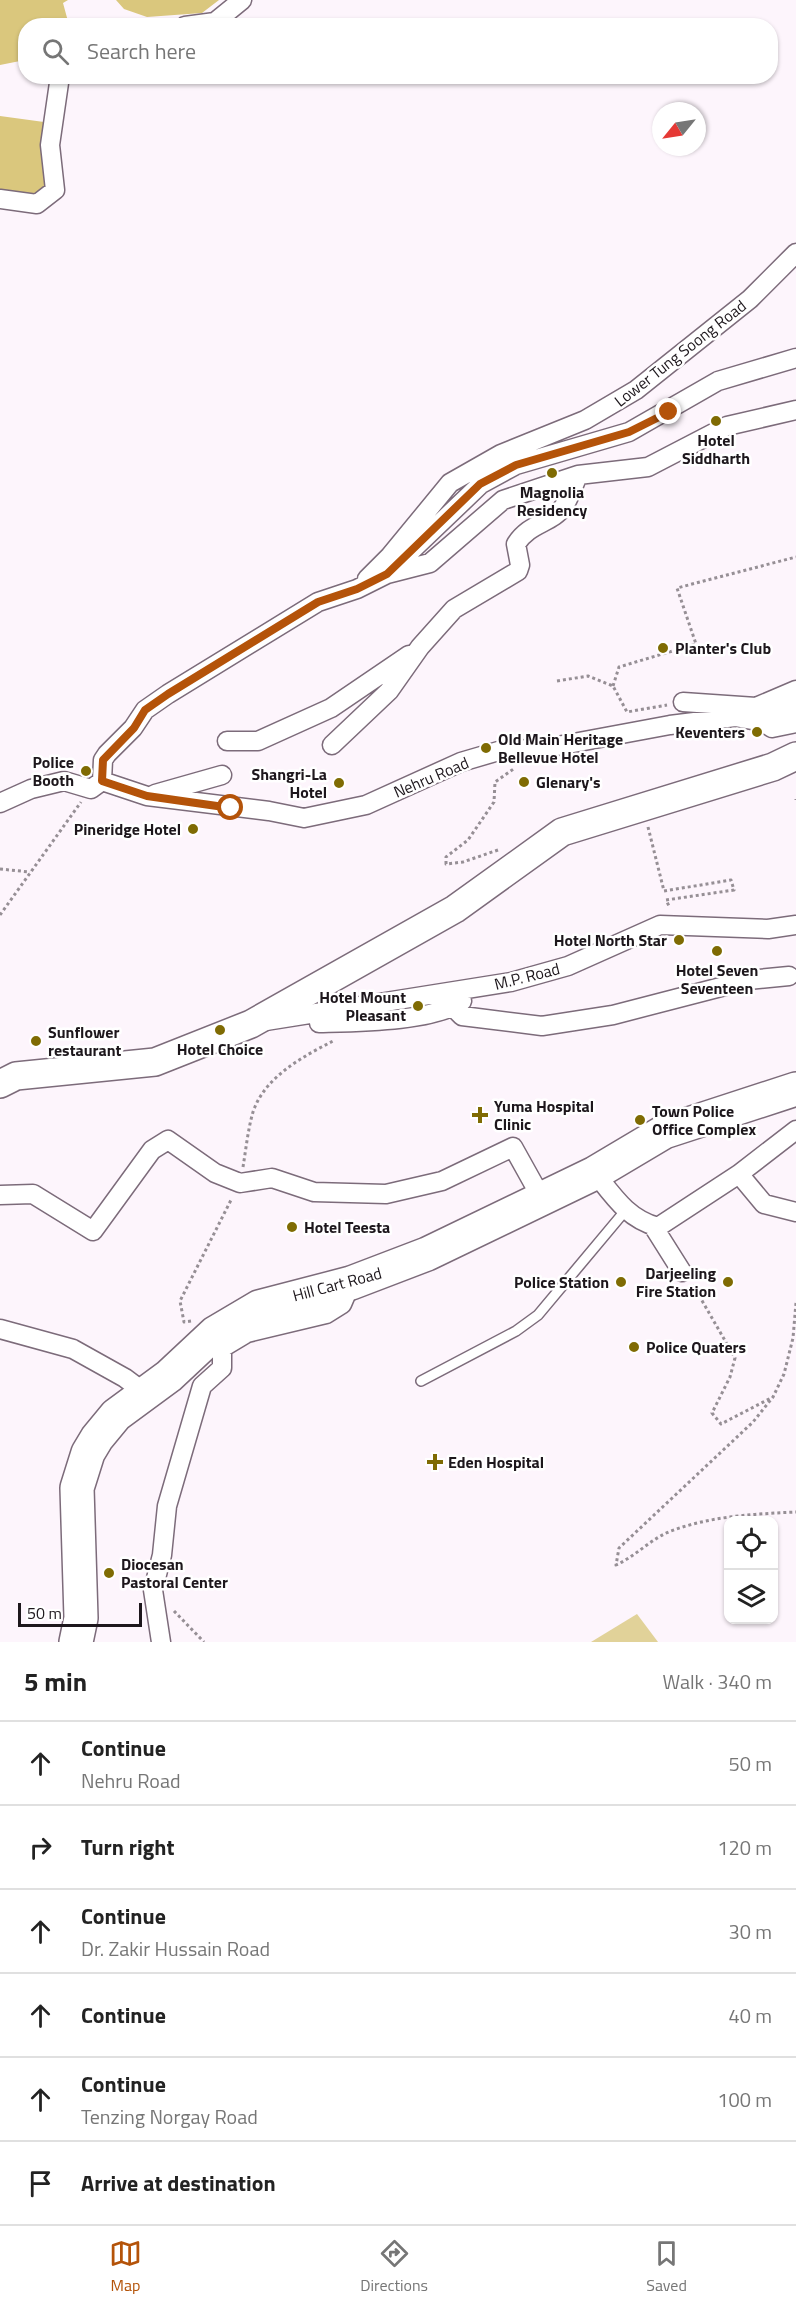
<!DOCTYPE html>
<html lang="en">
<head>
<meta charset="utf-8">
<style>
  body { margin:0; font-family:"Titillium Web",sans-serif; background:#f2f2f2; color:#222 }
  .controls { position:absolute; right:18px; bottom:18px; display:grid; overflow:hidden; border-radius:12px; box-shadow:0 2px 4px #0004 }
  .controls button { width:54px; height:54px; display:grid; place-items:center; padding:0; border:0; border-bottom:2px solid #e0e0e0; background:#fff; color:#222; font:30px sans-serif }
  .compass { position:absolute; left:652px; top:102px; width:54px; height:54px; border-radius:50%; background:#fff; box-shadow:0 2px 4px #0004; rotate:240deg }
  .scale { position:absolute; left:18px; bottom:15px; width:124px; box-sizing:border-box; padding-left:6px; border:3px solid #1d171c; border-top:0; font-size:16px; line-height:21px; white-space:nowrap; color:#1d171c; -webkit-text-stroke:4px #fff; paint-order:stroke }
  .stop { position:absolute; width:18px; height:18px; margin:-14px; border:4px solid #b45309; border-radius:50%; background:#fff }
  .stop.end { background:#b45309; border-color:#fff; box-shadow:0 2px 6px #0008 }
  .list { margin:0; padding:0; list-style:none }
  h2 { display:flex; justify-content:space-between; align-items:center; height:78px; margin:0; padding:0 24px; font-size:26px }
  h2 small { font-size:20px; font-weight:400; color:#767676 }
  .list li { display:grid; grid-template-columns:39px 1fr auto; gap:18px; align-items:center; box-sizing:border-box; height:84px; padding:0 24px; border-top:2px solid #e0e0e0 }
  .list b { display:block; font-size:22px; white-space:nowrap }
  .list p { margin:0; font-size:20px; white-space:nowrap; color:#767676 }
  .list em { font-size:20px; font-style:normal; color:#767676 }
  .icon { flex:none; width:33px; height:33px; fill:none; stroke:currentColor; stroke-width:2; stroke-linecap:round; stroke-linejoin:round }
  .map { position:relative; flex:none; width:796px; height:1642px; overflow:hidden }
  .search { position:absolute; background:#fff; box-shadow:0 2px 4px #0004; left:18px; right:18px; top:18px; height:66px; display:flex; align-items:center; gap:15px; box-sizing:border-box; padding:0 21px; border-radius:24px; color:#767676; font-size:22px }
  .sheet { height:582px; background:#fff }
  nav { display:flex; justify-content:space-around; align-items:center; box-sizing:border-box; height:84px; border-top:2px solid #e0e0e0; background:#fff; font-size:16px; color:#767676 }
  nav a { display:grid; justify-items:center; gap:3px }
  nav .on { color:#b45309 }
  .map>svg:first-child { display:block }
  .green { fill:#e1d299 }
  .forest { fill:#dac77d }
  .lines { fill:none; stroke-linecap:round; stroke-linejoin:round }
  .lane-casing { stroke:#7c6b7a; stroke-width:12 }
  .street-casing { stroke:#7c6b7a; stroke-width:21 }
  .secondary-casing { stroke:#7c6b7a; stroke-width:30 }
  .highway-casing { stroke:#7c6b7a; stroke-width:36 }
  .path { stroke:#968f95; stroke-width:3; stroke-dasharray:3 3; stroke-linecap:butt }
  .lane { stroke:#fff; stroke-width:9 }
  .street { stroke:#fff; stroke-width:18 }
  .secondary { stroke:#fff; stroke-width:27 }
  .highway { stroke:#fff; stroke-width:33 }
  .route { stroke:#b45309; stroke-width:8 }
  .poi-dot { fill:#7f6b03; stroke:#fff; stroke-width:2 }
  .labels { text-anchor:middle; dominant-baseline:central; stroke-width:5; stroke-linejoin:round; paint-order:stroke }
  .street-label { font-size:16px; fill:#1d171c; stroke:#fff }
  .poi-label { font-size:16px; font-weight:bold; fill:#1d171c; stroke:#fff; text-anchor:start }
</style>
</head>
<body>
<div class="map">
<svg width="796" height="1642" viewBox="0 0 796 1642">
  <rect width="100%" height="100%" fill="#fdf5fc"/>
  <path class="green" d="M637,1614l21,28h-67z"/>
  <path class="forest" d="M0,0h68l-5,3 6,22 -43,1 -1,34 -25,5z
    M116,0h103l-17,13 -55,4 -23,-8z
    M0,116l44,6 2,63 -12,13 -34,-9z"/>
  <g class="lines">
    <g class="lane-casing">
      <path id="lane" d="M421,1381l95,-50 22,-16 87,-104"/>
    </g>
    <g class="street-casing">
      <path id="street" d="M185,26l30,-4 27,-22
        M0,199l37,5 18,-14 -5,-45 10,-69
        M389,572l92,-88 35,-19 113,-33 89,-51 78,-23
        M367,579l23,-23 60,-73 51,-29 84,-34 51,-30 114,-91 46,-46
        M683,702l73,5 40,-17
        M763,722l33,-16
        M227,741h31l73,-33 78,-53
        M332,745l57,-54 31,-44 34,-38 64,-38 2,-6 -4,-21c14,-22 36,-20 48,-38 6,-9 10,-21 14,-31
        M102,781l45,15 122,15 35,7 62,-13 95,-43 41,-12 39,-1 129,-24 65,-8 28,5 9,6 24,-5
        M155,794l67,-19
        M0,803l31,-14 33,-8 27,8 11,-8 1,-21 4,-6 26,-26 12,-18 23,-16 150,-92 39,-13 30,-15 43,-11 73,-63 75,-25 70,-8 79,-41 69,-16
        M454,1008l8,8 80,10 71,-11 135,-35 41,-4
        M266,1021l245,-39 57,-16 92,-41 108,4 28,-4
        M319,1023c36,-1 115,-1 143,-22
        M595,1173c19,24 33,46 63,54l81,-53 57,-44
        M739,1174l25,30 32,8
        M0,1195l33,-1 60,37 59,-81 16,-10 47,33 25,10 32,-5 42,14 72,2 56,-13 71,-34 29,52
        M653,1226l29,46
        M0,1329l73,20 52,29 20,15
        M161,1642l-8,-52 9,-35 5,-49 35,-120 20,-18v-20l25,-15 79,-19 16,-10 9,-21"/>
    </g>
    <g class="secondary-casing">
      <path id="secondary" d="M0,1084l16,-8 139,-14 96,-38 204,-115 107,-77 211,-65 23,-11"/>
    </g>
    <g class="highway-casing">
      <path id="highway" d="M76,1642l5,-24 -4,-130 11,-35 9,-15 19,-23 53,-39 46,-43 44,-26 92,-24 76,-29 168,-81 69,-41 132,-43"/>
    </g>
    <path class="path" d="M557,681l31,-5 25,10 14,26 40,-7
      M613,686l6,-19 77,-23 -19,-56 119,-31
      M796,799v1
      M648,827l16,64 67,-11 3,10 -68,10 4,8
      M498,850l-35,12 -17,2v-7l22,-17 26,-38 1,-20 20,-14
      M0,869l30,3
      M0,915l81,-113
      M243,1167c3,-18 5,-38 10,-55 12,-36 51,-56 82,-72
      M693,1285l42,73 -5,19 -18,36 9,11 50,-26
      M796,1303l-3,35 -9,36 -11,23 -20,25 -134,126 -3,17c20,-9 36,-27 55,-34 40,-15 83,-17 125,-19
      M191,1321l-7,1 -4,-21 52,-103
      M174,1611l30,31"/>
    <use href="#lane" class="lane"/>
    <use href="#street" class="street"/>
    <use href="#secondary" class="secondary"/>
    <use href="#highway" class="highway"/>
  </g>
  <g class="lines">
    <path class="route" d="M231,808l-84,-12 -45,-15 1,-21 31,-32 11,-18 23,-16 150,-92 39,-13 30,-15 93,-90 36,-19 113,-33 40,-20"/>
  </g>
  <g class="poi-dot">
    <circle cx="716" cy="421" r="6"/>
    <circle cx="552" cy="473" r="6"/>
    <circle cx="663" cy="648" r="6"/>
    <circle cx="757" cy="732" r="6"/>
    <circle cx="486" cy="748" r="6"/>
    <circle cx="86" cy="771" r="6"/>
    <circle cx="524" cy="782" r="6"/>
    <circle cx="339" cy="783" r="6"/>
    <circle cx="193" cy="829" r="6"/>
    <circle cx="679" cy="940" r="6"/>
    <circle cx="717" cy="951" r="6"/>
    <circle cx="418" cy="1006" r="6"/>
    <circle cx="220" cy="1030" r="6"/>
    <circle cx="36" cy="1041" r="6"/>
    <path d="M477 1106h6v6h6v6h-6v6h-6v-6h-6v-6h6z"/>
    <circle cx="640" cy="1120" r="6"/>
    <circle cx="292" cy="1227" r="6"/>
    <circle cx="621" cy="1282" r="6"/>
    <circle cx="728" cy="1282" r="6"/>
    <circle cx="634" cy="1347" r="6"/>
    <path d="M432 1453h6v6h6v6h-6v6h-6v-6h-6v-6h6z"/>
    <circle cx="109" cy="1573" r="6"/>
  </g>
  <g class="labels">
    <g class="street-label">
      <text transform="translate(680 353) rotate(-38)">Lower Tung Soong Road</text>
      <text transform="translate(431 777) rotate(-23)">Nehru Road</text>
      <text transform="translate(527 976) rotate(-14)">M.P. Road</text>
      <text transform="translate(337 1284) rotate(-15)">Hill Cart Road</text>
    </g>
    <g class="poi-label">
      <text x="716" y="440" text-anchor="middle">Hotel<tspan x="716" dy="18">Siddharth</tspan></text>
      <text x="552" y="492" text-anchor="middle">Magnolia<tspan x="552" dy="18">Residency</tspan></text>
      <text x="675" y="648">Planter's Club</text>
      <text x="745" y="732" text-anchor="end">Keventers</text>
      <text x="498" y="739">Old Main Heritage<tspan x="498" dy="18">Bellevue Hotel</tspan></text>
      <text x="74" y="762" text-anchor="end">Police<tspan x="74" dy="18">Booth</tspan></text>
      <text x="327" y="774" text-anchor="end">Shangri-La<tspan x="327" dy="18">Hotel</tspan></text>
      <text x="536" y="782">Glenary's</text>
      <text x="181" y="829" text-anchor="end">Pineridge Hotel</text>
      <text x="667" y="940" text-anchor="end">Hotel North Star</text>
      <text x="717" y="970" text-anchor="middle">Hotel Seven<tspan x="717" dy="18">Seventeen</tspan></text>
      <text x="406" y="997" text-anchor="end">Hotel Mount<tspan x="406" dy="18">Pleasant</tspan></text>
      <text x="48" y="1032">Sunflower<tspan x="48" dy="18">restaurant</tspan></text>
      <text x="220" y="1049" text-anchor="middle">Hotel Choice</text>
      <text x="494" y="1106">Yuma Hospital<tspan x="494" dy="18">Clinic</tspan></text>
      <text x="652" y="1111">Town Police<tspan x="652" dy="18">Office Complex</tspan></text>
      <text x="304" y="1227">Hotel Teesta</text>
      <text x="716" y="1273" text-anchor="end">Darjeeling<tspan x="716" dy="18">Fire Station</tspan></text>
      <text x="609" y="1282" text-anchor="end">Police Station</text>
      <text x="646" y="1347">Police Quaters</text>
      <text x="448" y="1462">Eden Hospital</text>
      <text x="121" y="1564">Diocesan<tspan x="121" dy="18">Pastoral Center</tspan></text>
    </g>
  </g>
</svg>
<div class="controls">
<button><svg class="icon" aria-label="locate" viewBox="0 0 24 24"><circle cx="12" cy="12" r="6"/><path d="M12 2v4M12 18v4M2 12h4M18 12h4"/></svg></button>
<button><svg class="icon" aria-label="layers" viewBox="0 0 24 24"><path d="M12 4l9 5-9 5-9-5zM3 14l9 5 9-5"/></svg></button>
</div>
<svg class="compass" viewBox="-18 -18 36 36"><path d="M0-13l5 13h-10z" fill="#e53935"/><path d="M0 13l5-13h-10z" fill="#767676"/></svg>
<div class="scale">50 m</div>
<div class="stop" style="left:231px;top:808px"></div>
<div class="stop end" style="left:669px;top:412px"></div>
<div class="search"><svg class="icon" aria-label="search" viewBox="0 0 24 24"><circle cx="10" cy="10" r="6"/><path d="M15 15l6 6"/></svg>Search here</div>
</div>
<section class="sheet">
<h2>5 min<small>Walk · 340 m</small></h2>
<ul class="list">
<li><svg class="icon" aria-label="ahead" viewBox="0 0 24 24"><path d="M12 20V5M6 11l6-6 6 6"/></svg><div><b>Continue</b><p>Nehru Road</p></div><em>50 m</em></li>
<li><svg class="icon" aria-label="right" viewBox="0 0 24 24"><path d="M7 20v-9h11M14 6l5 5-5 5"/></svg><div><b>Turn right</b></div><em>120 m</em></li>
<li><svg class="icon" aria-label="ahead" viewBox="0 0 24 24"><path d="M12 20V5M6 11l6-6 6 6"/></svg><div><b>Continue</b><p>Dr. Zakir Hussain Road</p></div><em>30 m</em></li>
<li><svg class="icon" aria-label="ahead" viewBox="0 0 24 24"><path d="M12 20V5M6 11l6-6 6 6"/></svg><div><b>Continue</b></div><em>40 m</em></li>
<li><svg class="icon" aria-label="ahead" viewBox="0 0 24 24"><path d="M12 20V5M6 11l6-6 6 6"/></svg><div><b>Continue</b><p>Tenzing Norgay Road</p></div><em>100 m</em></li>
<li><svg class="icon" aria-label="arrive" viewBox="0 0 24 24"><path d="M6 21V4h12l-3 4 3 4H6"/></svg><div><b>Arrive at destination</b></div></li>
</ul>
</section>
<nav>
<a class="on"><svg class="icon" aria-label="map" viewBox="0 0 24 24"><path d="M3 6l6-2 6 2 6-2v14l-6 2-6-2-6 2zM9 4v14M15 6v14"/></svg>Map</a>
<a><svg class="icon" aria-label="directions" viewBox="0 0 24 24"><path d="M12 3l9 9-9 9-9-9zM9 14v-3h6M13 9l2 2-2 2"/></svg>Directions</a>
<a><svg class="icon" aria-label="saved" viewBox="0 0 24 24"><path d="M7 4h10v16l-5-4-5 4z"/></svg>Saved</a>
</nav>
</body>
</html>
